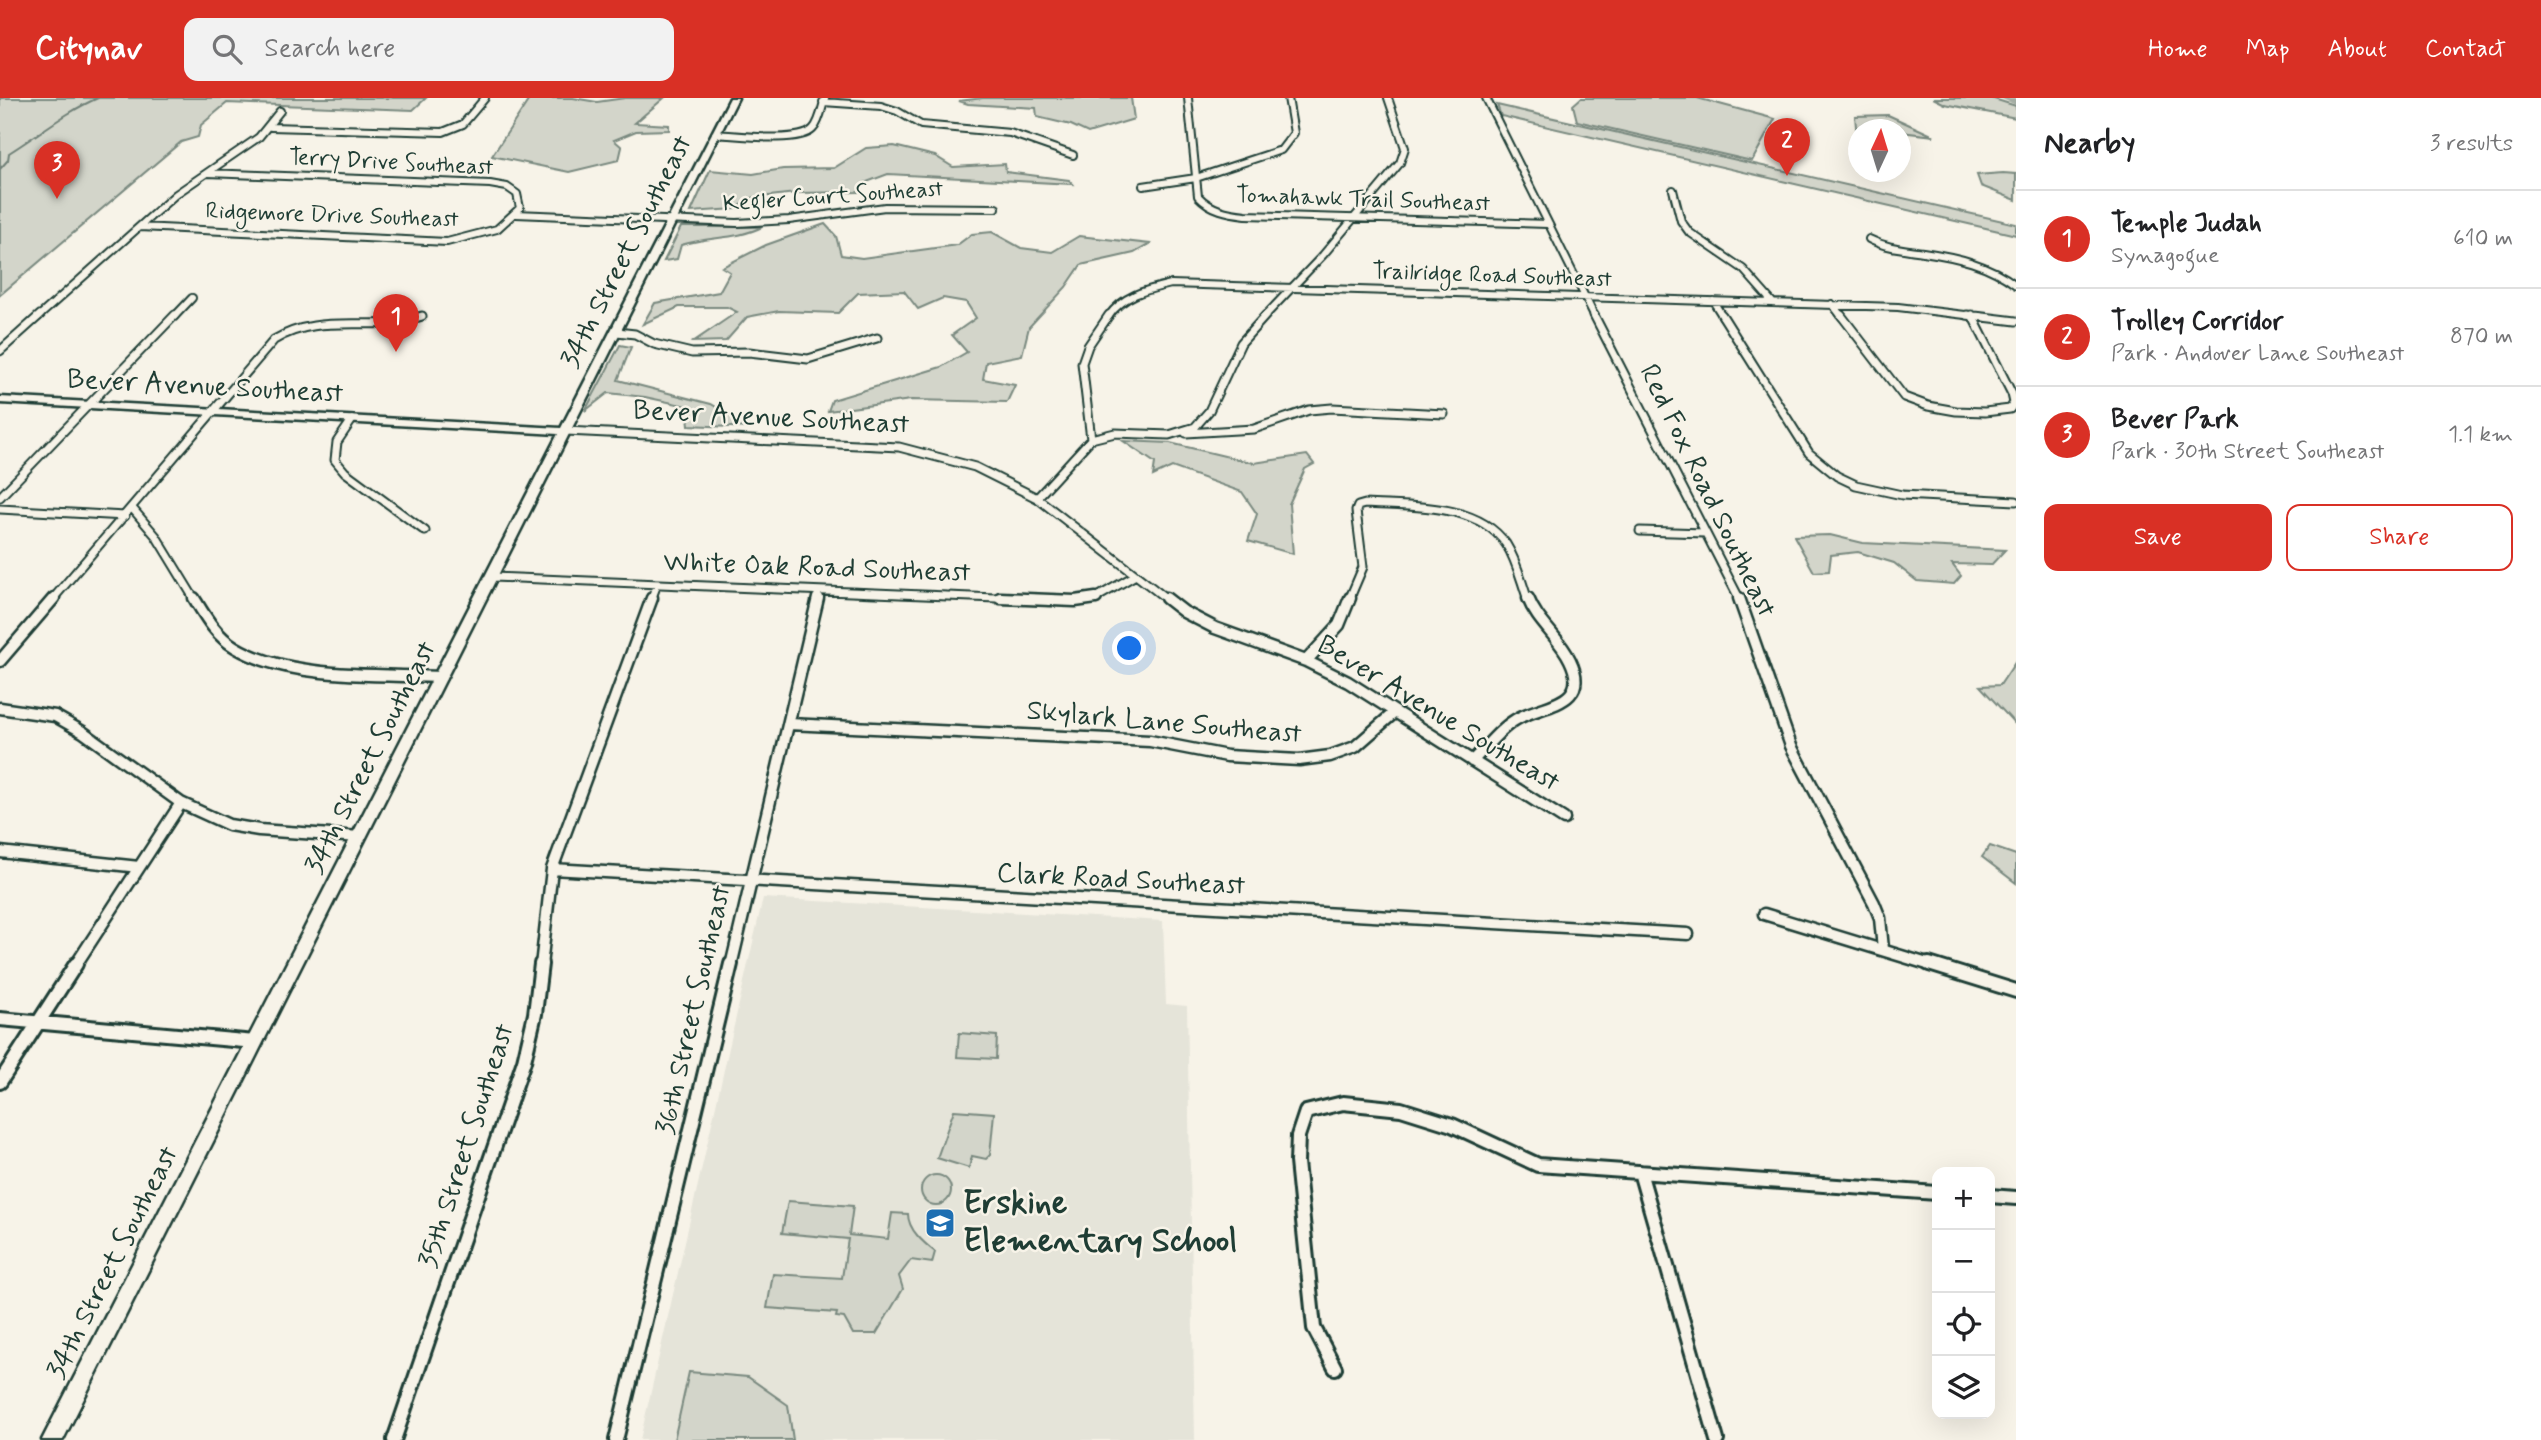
<!DOCTYPE html>
<html lang="en">
<head>
<meta charset="utf-8">
<style>
  body { margin:0; font-family:Mynerve,sans-serif; background:#f2f2f2; color:#202124 }
  .controls { position:absolute; right:21px; bottom:21px; display:grid; overflow:hidden; border-radius:14px; box-shadow:0 7px 28px #0002 }
  .controls button { width:63px; height:63px; display:grid; place-items:center; padding:0; border:0; border-bottom:2px solid #e0e0e0; background:#fff; color:#202124; font:35px sans-serif }
  .compass { position:absolute; left:1848px; top:21px; width:63px; height:63px; border-radius:50%; background:#fff; box-shadow:0 7px 28px #0002; rotate:4deg }
  .you { position:absolute; left:1130px; top:551px; width:24px; height:24px; margin:-18px; border:5px solid #fff; border-radius:50%; background:#1a73e8; box-shadow:0 0 0 10px #1a73e833 }
  .badge { display:grid; place-items:center; width:46px; height:46px; border-radius:50%; background:#d93025; color:#fff; font-size:23px; font-weight:700 }
  .pin { position:absolute; translate:-50% -58px; filter:drop-shadow(0 2px 4px #0008) }
  .pin::after { content:''; position:absolute; top:37px; width:24px; height:21px; background:inherit; clip-path:polygon(0 0,100% 0,50% 100%) }
  .list { margin:0; padding:0; list-style:none }
  h2 { display:flex; justify-content:space-between; align-items:center; height:91px; margin:0; padding:0 28px; font-size:30px }
  h2 small { font-size:23px; font-weight:400; color:#757577 }
  .list li { display:grid; grid-template-columns:46px 1fr auto; gap:21px; align-items:center; box-sizing:border-box; height:98px; padding:0 28px; border-top:2px solid #e0e0e0 }
  .list b { display:block; font-size:26px; white-space:nowrap }
  .list p { margin:0; font-size:23px; white-space:nowrap; color:#757577 }
  .list em { font-size:23px; font-style:normal; color:#757577 }
  .actions { display:flex; gap:14px; padding:21px 28px }
  .actions a { flex:1; padding:16px 0; border:2px solid #d93025; border-radius:14px; text-align:center; font-size:24px; color:#d93025 }
  .actions .main { background:#d93025; color:#fff }
  .icon { flex:none; width:38px; height:38px; fill:none; stroke:currentColor; stroke-width:2; stroke-linecap:round; stroke-linejoin:round }
  .map { position:relative; flex:none; width:2016px; height:1342px; overflow:hidden }
  header { display:flex; align-items:center; gap:42px; box-sizing:border-box; height:98px; padding:0 35px; background:#d93025; color:#fff }
  header strong { font-size:33px }
  nav { display:flex; gap:38px; margin-inline-start:auto; font-size:24px }
  .search { width:490px; height:63px; background:#f2f2f2; display:flex; align-items:center; gap:18px; box-sizing:border-box; padding:0 24px; border-radius:14px; color:#757577; font-size:26px }
  main { display:flex }
  aside { flex:1; background:#fff }
  .map>svg:first-child { display:block }
  .built { fill:#e5e4d9 }
  .green { fill:#d3d5ca; stroke:#79897f; stroke-width:2 }
  .lines { fill:none; stroke-linecap:round; stroke-linejoin:round }
  .stream { stroke:#6f8077; stroke-width:2 }
  .river { fill:#a4ada3; fill-rule:evenodd }
  .street-far3-casing { stroke:#1f3d34; stroke-width:10 }
  .street-far2-casing { stroke:#1f3d34; stroke-width:11 }
  .street-far1-casing { stroke:#1f3d34; stroke-width:15 }
  .street-casing { stroke:#1f3d34; stroke-width:18 }
  .secondary-casing { stroke:#1f3d34; stroke-width:5 }
  .street-far3 { stroke:#f7f3e8; stroke-width:6 }
  .street-far2 { stroke:#f7f3e8; stroke-width:7 }
  .street-far1 { stroke:#f7f3e8; stroke-width:10 }
  .street { stroke:#f7f3e8; stroke-width:12 }
  .secondary { fill:#f7f3e8; fill-rule:evenodd }
  .labels { text-anchor:middle; dominant-baseline:central; stroke-width:5; stroke-linejoin:round; paint-order:stroke }
  .far-street-label { font-size:23px; fill:#1f3d34; stroke:#f7f3e8 }
  .street-label { font-size:28px; fill:#1f3d34; stroke:#f7f3e8 }
  .near-poi-label { font-size:33px; font-weight:bold; fill:#1f3d34; stroke:#f7f3e8; text-anchor:start }
</style>
</head>
<body>
<header>
<strong>Citynav</strong>
<div class="search"><svg class="icon" aria-label="search" viewBox="0 0 24 24"><circle cx="10" cy="10" r="6"/><path d="M15 15l6 6"/></svg>Search here</div>
<nav><a>Home</a><a>Map</a><a>About</a><a>Contact</a></nav>
</header>
<main>
<div class="map">
<svg width="2016" height="1342" viewBox="0 0 2016 1342">
  <rect width="100%" height="100%" fill="#f7f3e8"/>
  <filter id="ink" filterUnits="userSpaceOnUse"><feTurbulence type="fractalNoise" baseFrequency=".0143" numOctaves="2"/><feDisplacementMap in="SourceGraphic" scale="14" xChannelSelector="R" yChannelSelector="G"/><feConvolveMatrix kernelMatrix="1 2 1 2 8 2 1 2 1" color-interpolation-filters="sRGB"/></filter>
  <g filter="url(#ink)">
    <path class="built" d="M763,800l400,23 3,83 21,2 8,434h-555z"/>
    <path class="green" d="M0,0h426l-13,12 -186,-7 -26,22 -3,12 -17,5 -181,153z
      M530,0h43l24,4 28,-4h39l-29,25 34,2v5l-33,1 -22,9 8,7 -3,13 -50,12 -77,-16z
      M983,0h148l3,21 -46,14 -17,-8 -34,-8 -1,-9 -68,-4 -9,-3z
      M1581,0h116l78,21 -23,42 -175,-40 -4,-16z
      M1933,0h58l25,8v12l-71,-14z
      M1497,7l519,119v11l-515,-119z
      M1888,17l46,21 -33,-4 -1,-2h-42l-1,8 -2,-22z
      M894,48l41,10 18,11 52,-3 1,8 63,8 4,4 -185,-10 -24,9 -5,9 -63,1 -45,5 -15,11 -45,3 19,-42 43,4 30,-5 51,-1 32,-20z
      M2003,75l13,1v26l-35,-14 -4,-11z
      M825,126l11,12 5,19 21,3 95,-13 15,-11 20,-2 29,16 31,4 27,-16 71,8 -16,9 -53,12 -15,22 -37,40 -7,28 -36,7 -3,17 32,6 -8,17 -96,-2 -83,11 4,-11 109,-33 26,-15 -15,-17 24,-17 -10,-16 -23,-4 -25,11 -14,-18 -46,2 -20,20 -59,-2 -32,6 -21,24 -33,1 44,-30 -10,-5h-48l-36,17 12,-21 64,-11 11,-20 -8,-5 44,-22z
      M681,129h81c-26,13 -53,9 -81,18l-4,14 -13,2z
      M620,247l11,2 -13,33 93,24 41,24 -63,-3 -2,-19 -42,-9 -37,-4 -23,18z
      M1123,343l47,2 84,20 53,-8 7,9 -9,5 -16,35 4,50 -45,-13 9,-27 -15,-22 -70,-25 -19,9 2,-13z
      M1830,437l33,8 142,7 -14,15 -39,-1 9,12 -7,8 -37,-3 -23,-18 -36,-11 -27,3 -2,16 -15,1 -20,-36z
      M2016,563v64l-36,-39 20,-1z
      M1990,748l26,9v28l-34,-26z
      M959,935l38,3 -1,23 -39,-2z
      M954,1012l40,3 -4,42 -4,4 -14,-3 -3,12 -32,-10z
      M921 1092a15 15 0 1 1 30 0a15 15 0 1 1-30 0Z
      M788,1103l65,5 -4,29 39,4 4,-26 16,1c0,16 16,29 27,38l-3,11 -21,-3 -12,16 4,13 -27,45h-23l-9,-16 -8,-1 1,-4 -70,-5 6,-34 69,4 6,-39 -66,-6z
      M689,1274l59,5 40,28 5,35h-119z"/>
    <g class="lines">
      <path class="stream" d="M0,71l8,-9 1,-7c29,-18 58,-42 89,-55"/>
      <path class="river" d="M2000,0h16v7z"/>
      <g class="street-far3-casing">
        <path id="street-far3" d="M1188,0l10,98c13,14 30,17 48,19l301,9
          M1486,0l109,219
          M823,4l58,4 16,5 24,14 89,8 63,22
          M271,29l172,5 20,-8 22,-26
          M715,36c20,1 84,10 98,-5 7,-7 9,-22 12,-31
          M1143,88l53,-8 85,-28 13,-17 -6,-35
          M1673,92l8,31 8,11 54,37 30,34
          M516,116l221,9 52,-3 96,-13 111,1
          M140,129l307,15 50,-13 23,-21 -3,-14 -10,-7 -17,-3 -282,-11
          M1869,141c17,9 35,10 54,13 34,5 65,12 93,33
          M1713,203l10,16
          M1832,206l10,13
          M38,219l138,-123 83,-57 21,-26
          M174,219l18,-19
          M419,219l3,-1
          M1108,219c15,-22 38,-27 63,-33l727,23 84,10
          M1264,219l59,-62 77,-92 5,-15 -17,-50"/>
      </g>
      <g class="street-far2-casing">
        <path id="street-far2" d="M1594,217l146,285
          M1722,217l87,138 28,23 19,9 46,10 114,6
          M1841,217l63,82 24,9 28,5 29,1 25,-3 4,-6 -2,-9 -40,-79
          M1967,217l49,6
          M617,234l18,2 19,10 38,9 57,-1 59,7 69,-21
          M0,253l40,-36
          M352,322l-15,22 -2,18 10,12 80,59
          M566,333l333,16 76,20 62,31 131,102
          M1186,335l68,-4 55,-19 23,-2 112,6
          M1091,341l-9,-76 6,-17 21,-31
          M0,399l175,-182
          M1037,400l54,-59 24,-6 54,2 26,-8 14,-16 32,-68 25,-28
          M132,410l24,28 39,64
          M0,411l125,7
          M1640,433l65,2
          M492,479l551,23
          M52,502l222,-260c47,-29 96,-6 148,-24
          M651,502l6,-16
          M817,502l2,-8
          M1088,502l6,-1 40,-23
          M1349,502l14,-33 -7,-56 2,-5 7,-2c45,3 112,-2 141,40 11,17 15,37 22,56"/>
      </g>
      <g class="street-far1-casing">
        <path id="street-far1" d="M194,500c11,18 22,38 41,49 55,33 144,27 206,30
          M1000,500l75,3 21,-3
          M1166,500l18,14 31,16 91,33 42,21 216,137
          M1739,500l52,148 83,157 6,15 3,31
          M0,563l54,-63
          M1306,563l33,-36 11,-27
          M0,610l55,8 28,16 98,71 48,22 30,5 101,7
          M789,626l361,17 77,15 72,4 31,-4 25,-9 40,-35
          M1472,663c14,-13 26,-31 43,-41 24,-16 78,-13 55,-60 -11,-23 -33,-38 -42,-62
          M0,754l139,15
          M552,771l1136,65
          M1764,816l170,52
          M75,868l106,-163
          M541,868l11,-97 100,-271
          M731,868l87,-368"/>
      </g>
      <g class="street-casing">
        <path id="street" d="M1929,866l87,27
          M0,921l255,23
          M0,984l76,-118
          M1640,1074l77,268
          M1990,1098l26,2
          M1335,1270l-21,-40 -17,-166 1,-26 8,-24 37,-9 58,6 51,16 86,40 399,28
          M394,1342l130,-379 11,-47 6,-50
          M616,1342l115,-476"/>
      </g>
      <g class="secondary-casing">
        <path id="secondary" d="M730,0h8l-675,1342h-21l516,-1006 -558,-31v-6l561,31z"/>
      </g>
      <use href="#street-far3" class="street-far3"/>
      <use href="#street-far2" class="street-far2"/>
      <use href="#street-far1" class="street-far1"/>
      <use href="#street" class="street"/>
      <use href="#secondary" class="secondary"/>
    </g>
  </g>
  <defs>
    <g id="school-square" transform="scale(1.575)"><rect x="-9" y="-9" width="18" height="18" rx="4" fill="#1f6fb2" stroke="#f7f3e8"/><path d="M0-5L7-2L0 1L-7-2ZM-4 1L0 2.5L4 1V4Q0 6-4 4Z" fill="#fff"/></g>
  </defs>
  <g fill-rule="evenodd">
    <use href="#school-square" x="940" y="1125"/>
  </g>
  <g class="labels">
    <g class="far-street-label">
      <text transform="translate(391 65) rotate(3)">Terry Drive Southeast</text>
      <text transform="translate(833 99) rotate(-4)">Kegler Court Southeast</text>
      <text transform="translate(1363 102) rotate(2)">Tomahawk Trail Southeast</text>
      <text transform="translate(332 118) rotate(2)">Ridgemore Drive Southeast</text>
      <text transform="translate(1492 178) rotate(2)">Trailridge Road Southeast</text>
    </g>
    <g class="street-label">
      <text transform="translate(627 154) rotate(-63)">34th Street Southeast</text>
      <text transform="translate(205 289) rotate(3)">Bever Avenue Southeast</text>
      <text transform="translate(771 320) rotate(3)">Bever Avenue Southeast</text>
      <text transform="translate(1707 393) rotate(64)">Red Fox Road Southeast</text>
      <text transform="translate(817 470) rotate(2)">White Oak Road Southeast</text>
      <text transform="translate(1438 616) rotate(31)">Bever Avenue Southeast</text>
      <text transform="translate(1164 625) rotate(5)">Skylark Lane Southeast</text>
      <text transform="translate(371 660) rotate(-63)">34th Street Southeast</text>
      <text transform="translate(1121 782) rotate(3)">Clark Road Southeast</text>
      <text transform="translate(694 912) rotate(-77)">36th Street Southeast</text>
      <text transform="translate(467 1048) rotate(-72)">35th Street Southeast</text>
      <text transform="translate(113 1165) rotate(-63)">34th Street Southeast</text>
    </g>
    <g class="near-poi-label">
      <text x="963" y="1106">Erskine<tspan x="963" dy="38">Elementary School</tspan></text>
    </g>
  </g>
</svg>
<div class="controls">
<button>+</button>
<button>−</button>
<button><svg class="icon" aria-label="locate" viewBox="0 0 24 24"><circle cx="12" cy="12" r="6"/><path d="M12 2v4M12 18v4M2 12h4M18 12h4"/></svg></button>
<button><svg class="icon" aria-label="layers" viewBox="0 0 24 24"><path d="M12 4l9 5-9 5-9-5zM3 14l9 5 9-5"/></svg></button>
</div>
<svg class="compass" viewBox="-18 -18 36 36"><path d="M0-13l5 13h-10z" fill="#e53935"/><path d="M0 13l5-13h-10z" fill="#757577"/></svg>
<div class="you"></div>
<div class="pin badge" style="left:396px;top:254px">1</div>
<div class="pin badge" style="left:1787px;top:78px">2</div>
<div class="pin badge" style="left:57px;top:101px">3</div>
</div>
<aside>
<h2>Nearby<small>3 results</small></h2>
<ul class="list">
<li><span class="badge">1</span><div><b>Temple Judah</b><p>Synagogue</p></div><em>610 m</em></li>
<li><span class="badge">2</span><div><b>Trolley Corridor</b><p>Park · Andover Lane Southeast</p></div><em>870 m</em></li>
<li><span class="badge">3</span><div><b>Bever Park</b><p>Park · 30th Street Southeast</p></div><em>1.1 km</em></li>
</ul>
<div class="actions"><a class="main">Save</a><a>Share</a></div>
</aside>
</main>
</body>
</html>
